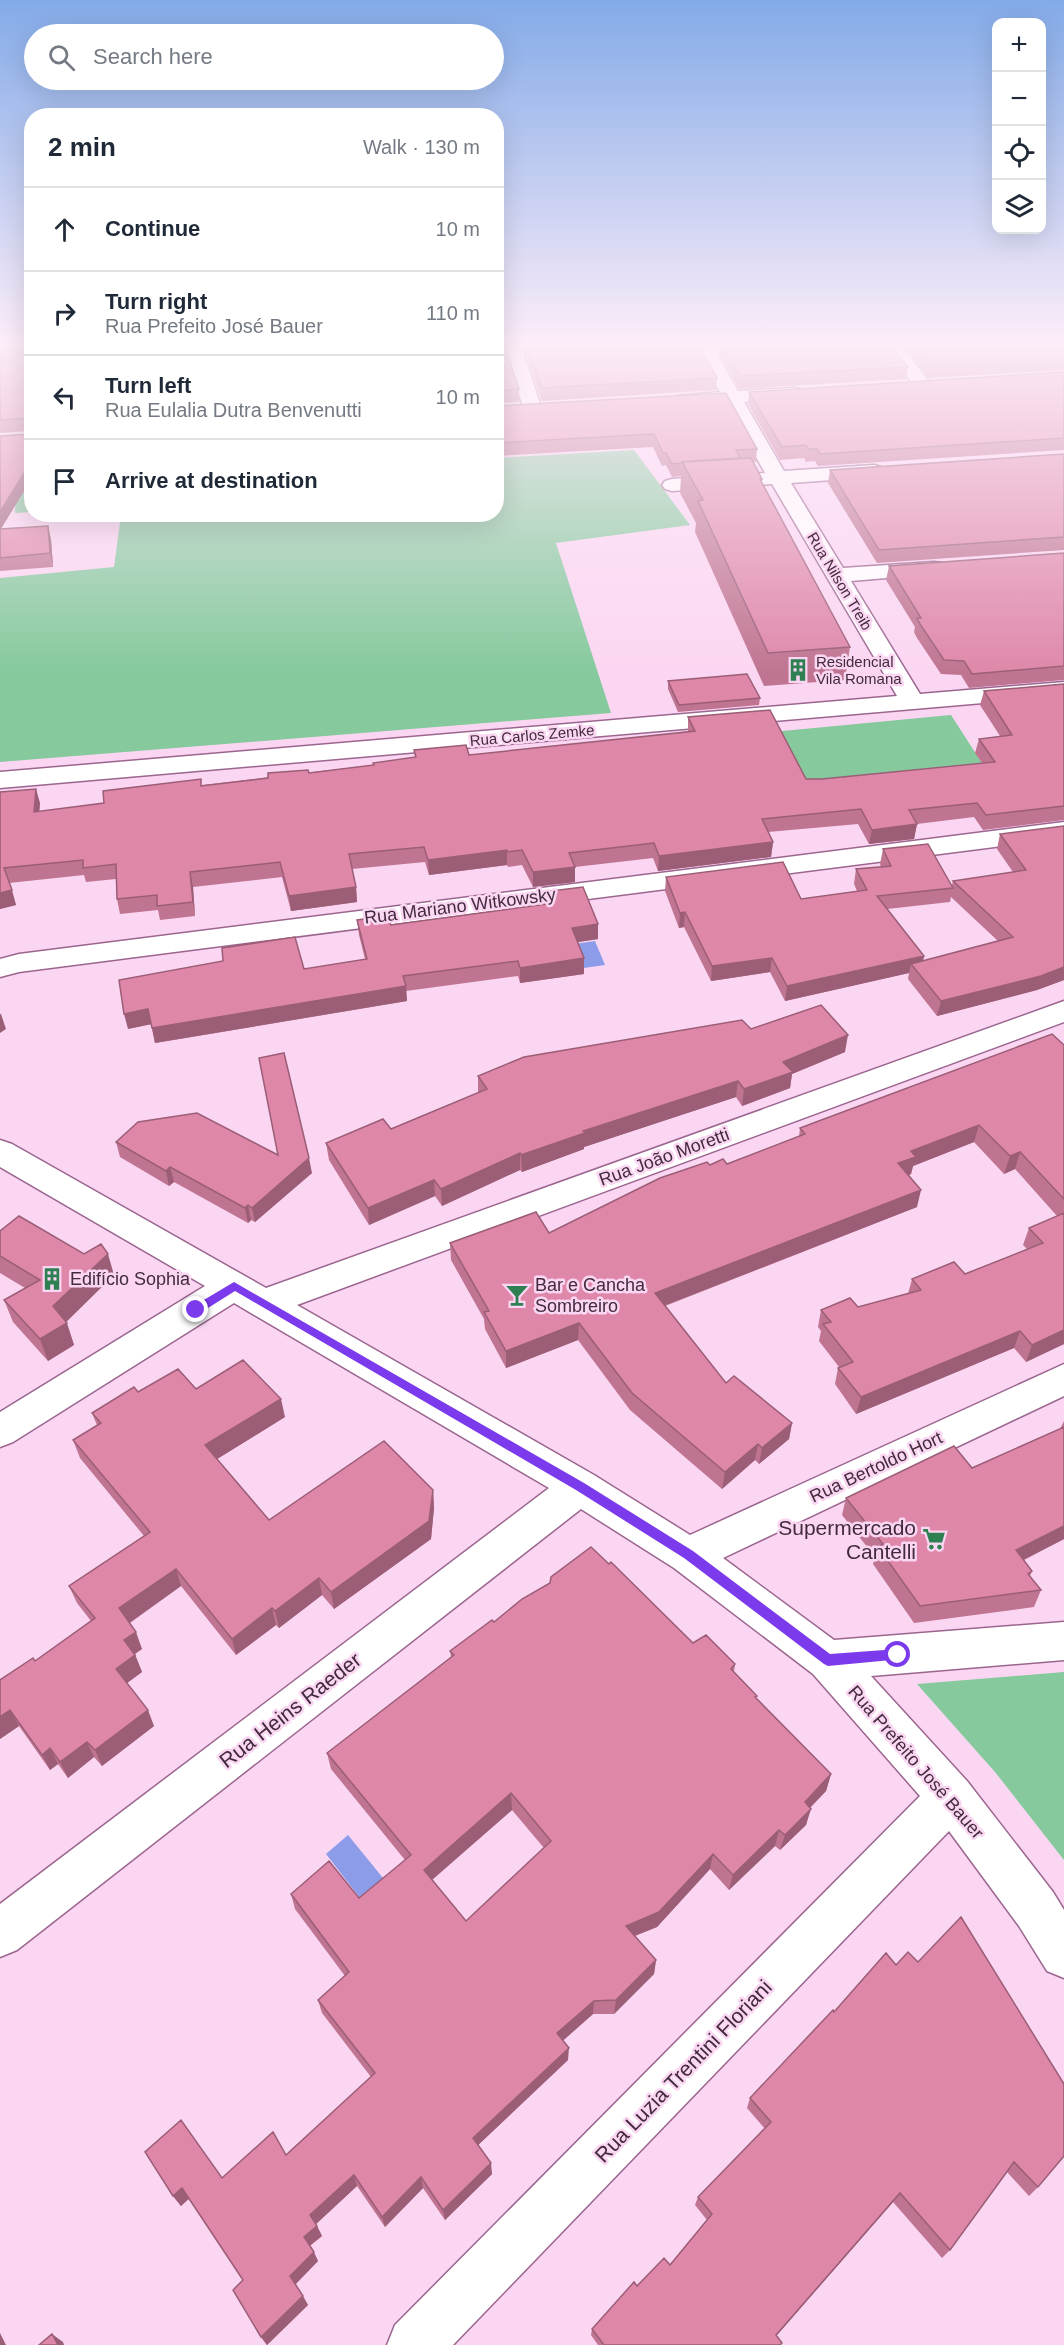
<!DOCTYPE html>
<html lang="en">
<head>
<meta charset="utf-8">
<style>
  body { margin:0; font-family:Arial,sans-serif; background:#f6f6f7; color:#1f2937 }
  .controls { position:absolute; right:18px; top:18px; display:grid; overflow:hidden; border-radius:12px; box-shadow:0 6px 24px #0002 }
  .controls button { width:54px; height:54px; display:grid; place-items:center; padding:0; border:0; border-bottom:2px solid #e0e1e3; background:#fff; color:#1f2937; font:30px sans-serif }
  .stop { position:absolute; width:18px; height:18px; margin:-14px; border:4px solid #7c3aed; border-radius:50%; background:#fff }
  .stop.end { background:#7c3aed; border-color:#fff; box-shadow:0 2px 6px #0008 }
  .list { margin:0; padding:0; list-style:none }
  h2 { display:flex; justify-content:space-between; align-items:center; height:78px; margin:0; padding:0 24px; font-size:26px }
  h2 small { font-size:20px; font-weight:400; color:#747a83 }
  .list li { display:grid; grid-template-columns:39px 1fr auto; gap:18px; align-items:center; box-sizing:border-box; height:84px; padding:0 24px; border-top:2px solid #e0e1e3 }
  .list b { display:block; font-size:22px; white-space:nowrap }
  .list p { margin:0; font-size:20px; white-space:nowrap; color:#747a83 }
  .list em { font-size:20px; font-style:normal; color:#747a83 }
  .icon { flex:none; width:33px; height:33px; fill:none; stroke:currentColor; stroke-width:2; stroke-linecap:round; stroke-linejoin:round }
  .map { position:relative; flex:none; width:1064px; height:2345px; overflow:hidden }
  .search { position:absolute; background:#fff; box-shadow:0 6px 24px #0002; left:24px; top:24px; width:480px; height:66px; display:flex; align-items:center; gap:15px; box-sizing:border-box; padding:0 21px; border-radius:33px; color:#747a83; font-size:22px }
  .panel { position:absolute; background:#fff; box-shadow:0 6px 24px #0002; left:24px; top:108px; width:480px; height:414px; border-radius:24px }
  .map>svg:first-child { display:block }
  .green { fill:#85c99d }
  .water { fill:#8d9ce9 }
  .lines { fill:none; stroke-linecap:round; stroke-linejoin:round }
  .minor-casing { stroke:#9b658f; stroke-width:3 }
  .minor { fill:#fff; fill-rule:evenodd }
  .wall { fill:#bf7491; fill-rule:evenodd }
  .shaded-wall { fill:#9b5e76 }
  .building { fill:#de87a9; stroke:#9b5e76; stroke-width:1.5; fill-rule:evenodd }
  .route { fill:#7c3aed }
  .labels { text-anchor:middle; dominant-baseline:central; stroke-width:5; stroke-linejoin:round; paint-order:stroke }
  .far-street-label { font-size:15px; fill:#422b3d; stroke:#fbd6f2 }
  .far-poi-label { font-size:15px; fill:#422b3d; stroke:#fbd6f2; text-anchor:start }
  .street-label { font-size:18px; fill:#422b3d; stroke:#fbd6f2 }
  .poi-label { font-size:18px; fill:#422b3d; stroke:#fbd6f2; text-anchor:start }
  .near-poi-label { font-size:21px; fill:#422b3d; stroke:#fbd6f2; text-anchor:end }
  .near-street-label { font-size:21px; fill:#422b3d; stroke:#fbd6f2 }
</style>
</head>
<body>
<div class="map">
<svg width="1064" height="2345" viewBox="0 0 1064 2345">
  <rect width="100%" height="100%" fill="#fbd6f2"/>
  <path class="green" d="M634,450l56,75 -134,18 55,170 -611,49v-184l114,-11 7,-52 375,-1 1,-56z
    M31,485v27l-16,1 1,-27z
    M951,715l38,59 -187,18 -30,-60z
    M1064,1672v188l-69,-88 -78,-88z"/>
  <path class="water" d="M595,941l10,24 -21,3 -10,-24z
    M348,1835l35,43 -23,20 -34,-44z"/>
  <g class="lines">
    <g class="minor-casing">
      <path id="minor" d="M503,347h18l21,62 -2,4h-14l-2,-4z
        M695,347h18l25,44 56,-3 6,1 3,4 -3,4 -6,1 -50,4 40,69 90,-6 7,2 3,4 -3,4 -7,2 -83,6 52,85 91,-6 8,1 3,5 -3,5 -8,1 -83,7 69,113 144,-12v14l-1064,92v-16l897,-76 -125,-212 -100,7 -7,-2 -3,-4 3,-4 7,-2 93,-6 -39,-70 -42,3 -7,-2 -2,-4 2,-4 43,-4z
        M884,347h18l30,38 -3,4h-12z
        M1064,822v16l-1045,134 -19,5v-18l19,-5z
        M1064,1001v21l-767,283 297,170 96,60 374,-171v32l-341,162 111,82 230,-18v38l-193,16 96,105 86,111 11,18v68l-17,-7 -28,-45 -70,-95 -496,514h-66l8,-20 525,-529 -107,-122 -139,-106 -93,-59 -564,441 -17,7v-53l549,-416 -315,-185 -221,139 -13,5v-35l205,-126 -205,-119v-27l12,4 254,144z"/>
    </g>
    <use href="#minor" class="minor"/>
  </g>
  <path class="wall" d="M0,347h32v131l-31,51 50,10 2,28 -53,4v-135l31,-2v-3l-31,2z
    M496,347l23,42v13l-23,1z
    M523,347h177l17,31 -1,12 -174,11z
    M716,347h176l16,20 -2,12 -167,10z
    M905,347h159v23l-135,8z
    M1064,372v78l-246,16 -3,-5 -9,1 -2,-4 -24,2 -32,-56 1,-12z
    M496,406l261,43 -1,13h-3l9,17v4l88,164 -5,33 -81,6 -69,-154 1,-9 -16,-30 1,-17 -9,1 -6,-12 -4,1 -9,-19 -157,9z
    M1064,454v96l-187,13 -49,-80 2,-13z
    M1064,553v127l-95,8 -8,-13 -20,-1 -24,-36 -3,-6 1,-5 -29,-47 3,-14z
    M668,681l92,17 -1,7 -81,7 -10,-23z
    M1064,684v136l-81,10 -9,-13 -57,7 -3,15 -45,5 -11,-20 -90,8 5,10 -2,15 -113,14 -5,-13 -78,9v15l-42,5 -11,-22 -14,2 -1,-2 -78,10 -4,-13 -73,7 4,18 1,15 -66,9 -9,-34 -89,10 2,29 -35,4 -2,-10 -38,4 -3,-15 -1,-20 -30,3 -2,-7 -75,8 7,22 -16,4v-117l40,11 -1,9 65,-9 98,-18 171,-20 42,-8 -1,-7 55,5 219,-23v-15l118,62h16l160,-16 -7,-10 4,-14 21,-3 -20,-31 4,-14z
    M1064,826v154l-27,10 -100,26 -29,-37 1,-6 -124,28 -15,-29 -59,9 -27,-54 -5,1 -14,-37 1,-14 135,22 56,-8 -3,-7 2,-15 25,-2 -1,-3 3,-15 69,36 1,-4 60,-9 -16,-23 3,-15zM951,897l47,44 -75,20 1,-5 -37,-47 63,-7z
    M542,892l56,47 -20,3 6,16v16l-64,9 -2,-7 -112,15 1,10 -252,42 -4,-19 -23,5 176,-60 61,-10 -6,-24 -2,-15 34,5 151,-21z
    M751,1029l94,23 -53,22 -2,14 -48,18 -6,-9 -152,50v2l-62,23 -2,-2 -78,36 -7,-10 -66,29 -40,-65 -3,-17 65,-14 87,-36v-17z
    M1064,1045v299l-38,18 -12,-14 -158,66 -21,-30 3,-16 1,-1 -20,-26 2,-10 -3,-4 3,-17 37,-3 50,-13 4,-15 53,-5 62,-25 -4,-4 6,-17 28,-12 -42,-47 -11,5 -30,-32 -61,24 -2,8 -2,1 8,32 -252,99 61,77 66,40 -3,16 -30,25 -4,-4 -33,29 -92,-79 -52,-70 -72,28 -21,-39 -1,-10 -33,-59 -1,-17 99,-10 161,-68 17,-1 72,-27 1,-9z
    M116,1142l196,31 -57,49 -4,-2 -3,3 -74,-41 -5,4 -49,-29z
    M0,1231l114,44 -48,47 8,23 -26,16 -35,-39 -9,-22 21,-12 -25,-15z
    M196,1389l89,28 -68,42 52,61 164,-30 1,18 -3,31 -97,70 -12,-14 -43,33 -3,-3 -40,30 -55,-69 -51,37 12,26 -7,5 7,18 -15,11 27,43 -52,40 -8,-9 -26,21 -10,-14 -8,6 -31,-44 -19,13 35,-78 56,-40 -14,-18 -8,-17 75,-50 -64,-78 -7,-18 24,-15 -5,-12 46,-21z
    M1064,1421v118l-40,21 8,11 -2,5 11,14 -7,17 -120,16 -41,-59 2,-7 -33,-42 4,-17 126,-30 88,-39z
    M609,1564l84,79 42,21 -1,8 23,24 -1,3 75,75 -5,17 -16,17 -4,17 -26,25 -5,-4 -46,44 -19,-21 -53,58 -22,9 21,24 -2,14 -40,40h-21l-30,26 5,20 -90,85 14,29 -47,46 -22,-32 -38,39 -28,-41 -41,38 6,12 -12,10 8,15 -23,23 13,21 -41,40 -6,-8 -18,-57 -54,-81 -8,7 -8,-10 49,-18 64,-23 85,-78 -49,-64 -4,-13 27,-24 -50,-67 -4,-15 68,4 46,-38 -74,-91 -4,-16 124,-96 -1,-6 44,-29zM512,1810l32,38 -78,73 -34,-41z
    M886,1953l152,234 -9,9 -22,-24 -57,78 -8,8 -49,-56 -117,134 4,9h-182l-7,-10 1,-6 45,-43 33,-21 37,-45 -12,-15 3,-8 67,-68 -18,-21 3,-10 84,-86z"/>
  <path class="shaded-wall" d="M29,465l3,13 -32,52v-18z
    M48,526l3,13 2,28 -3,-14z
    M36,789l4,14 -2,24 -4,-15z
    M917,824l-3,15 -45,5 3,-14z
    M773,842l-2,15 -113,14 1,-15z
    M507,850v15l-78,10 -1,-15z
    M575,867v15l-42,5v-15z
    M190,872l3,15 2,29 -2,-14z
    M356,887l1,15 -66,9 -2,-15z
    M12,890l4,15 -16,4v-16z
    M685,912l-1,15 -5,1 1,-15z
    M598,924v15l-26,4v-15z
    M924,956l-3,14 -10,-6 -2,9 -124,28 2,-15z
    M584,958v16l-64,9v-15z
    M772,958l-2,14 -59,9 1,-15z
    M1064,967v13l-27,10 -100,26 4,-15z
    M406,986l1,15 -252,42 -3,-15z
    M148,1009l4,15 -24,5 -4,-15z
    M0,1014h1l5,15 -6,4z
    M848,1035l-3,17 -53,22 -2,14 -48,18 2,-17 39,-27z
    M738,1081l-2,16 -152,50v2l-62,23 -1,-17 62,-24z
    M979,1125l-5,17 -61,24 -2,8 -17,7 4,-18 13,-12z
    M1020,1152l-5,17 -11,5 6,-18z
    M520,1153v17l-78,36 -1,-17z
    M309,1158l3,15 -57,49 -3,-14z
    M170,1167l4,15 -5,4 -3,-15z
    M434,1180l1,16 -66,29 -1,-17z
    M921,1190l-4,17 -264,103 2,-17z
    M248,1205l3,15 -3,3 -3,-15z
    M108,1254l6,21 -52,51 5,-3 7,22 -26,16 -8,-22 13,-33z
    M579,1323l-1,17 -72,28v-17z
    M1064,1330v14l-38,18 6,-17z
    M1020,1331l-6,17 -158,66 5,-17z
    M281,1399l4,18 -76,47 -4,-19z
    M792,1423l-3,16 -30,25 3,-16z
    M758,1444l-3,16 -33,29 3,-17z
    M433,1490l1,18 -3,31 -97,70 -3,-17z
    M1064,1526v13l-55,28 7,-17z
    M176,1569l5,17 -55,39 -7,-17z
    M319,1578l3,17 -43,33 -4,-17z
    M272,1608l4,17 -40,30 -4,-16z
    M136,1632l6,17 -12,8 -6,-17z
    M135,1655l7,17 -19,14 -7,-17z
    M10,1710l9,16 -19,13v-22z
    M148,1710l6,16 -52,40 -7,-16z
    M87,1742l7,15 -26,21 -8,-16z
    M50,1748l8,16 -8,6 -8,-15z
    M831,1774l-5,17 -26,27 5,-16z
    M511,1793l1,17 -86,75 -2,-15z
    M811,1809l-5,16 -26,25 5,-15z
    M779,1830l-4,16 -46,44 4,-15z
    M713,1854l-3,15 -53,58 -33,13 2,-14z
    M656,1960l-2,14 -40,40 2,-14z
    M594,2001l-1,13 -36,32v-13z
    M569,2048l-1,12 -94,89 -1,-11z
    M491,2163l1,11 -47,46 -2,-10z
    M354,2175l3,11 -42,39 -5,-10z
    M421,2177l2,11 -38,39 -3,-10z
    M182,2188l7,10 -8,8 -8,-10z
    M900,2193l-7,9 -122,140 5,-7z
    M317,2226l5,10 -13,10 -5,-9z
    M314,2252l4,9 -23,24 -5,-9z
    M303,2296l5,9 -41,40 -6,-8z
    M0,2333l6,12h-6z
    M52,2334l11,8 1,3h-6z"/>
  <path class="building" d="M0,347h32v117l-3,1 -29,47v-76l31,-2v-14l-2,-2 -29,2z
    M496,347h9l14,42 -23,2z
    M527,347h173l17,31 -175,10z
    M723,347h169l16,20 -168,9z
    M916,347h148v11l-133,7z
    M1064,372v66l-244,16 -3,-5h-9l-2,-4 -24,2 -33,-55z
    M726,393l31,56 -21,1 4,8 -58,4 1,1 -11,1 -6,-11h-3l-9,-19 -158,9v-37z
    M1064,454v83l-185,13 -49,-80z
    M751,458l11,21h-2l90,168 -82,6 -70,-152 5,-1 -21,-38z
    M48,526l2,27 -50,5v-29z
    M1064,553v113l-92,8 -8,-13 -20,-1 -24,-36 -3,-6h4l-32,-52z
    M747,674l13,24 -81,7 -11,-24z
    M1064,684v122l-78,9 -9,-12 -68,7 8,14 -45,6 -11,-21 -99,10 11,23 -114,14 -5,-13 -85,10 6,14 -42,5 -11,-22 -15,2v-2l-79,10 -4,-13 -75,7 7,33 -67,9 -9,-34 -90,10 3,30 -36,4v-11l-40,4 -1,-35 -33,4v-8l-79,8 8,22 -12,3v-101l36,-3 -2,23 70,-9 -1,-12 98,-12v7l67,-8v-5l40,-3 1,3 65,-8 -1,-2 43,-6 -2,-7 52,-5 3,10 226,-24 -7,-14 82,-7 36,69h16l173,-17 -16,-23 33,-4 -28,-44z
    M1064,826v141l-23,9 -100,25 -30,-37 102,-27 -60,-56 73,-11 -26,-36z
    M928,844l25,44 -76,8 47,60 -137,30 -15,-28 -60,8 -27,-54 -5,1 -14,-36 117,-15 18,37 66,-9 -11,-21 35,-3 -8,-17z
    M583,887l15,37 -26,4 12,30 -64,10 -2,-7 -115,15 3,10 -254,42 -4,-19 -24,5 -5,-34 104,-19 -1,-13 73,-11 9,32 63,-10 -10,-39 30,-4 4,9 156,-21 -5,-12z
    M821,1005l27,30 -65,27 10,10 -49,17 -6,-8 -155,50 2,2 -64,22 -1,-2 -79,36 -7,-9 -66,28 -42,-65 57,-24 8,10 96,-40 -9,-13 46,-19 218,-37 9,9z
    M1052,1034l12,11v154l-44,-47 -10,4 -31,-31 -68,26 5,6 -18,6 23,27 -266,103 71,90 8,-7 58,47 -30,25 -4,-4 -33,28 -93,-79 -53,-70 -73,28 -22,-39 5,-1 -39,-68 86,-31 13,21 111,-55 47,-16 3,3 13,-6 4,5 78,-30 -5,-6 16,-6z
    M284,1053l25,105 -57,50 -4,-3 -3,3 -75,-41 -4,4 -50,-29 22,-20 59,-9 81,42 -19,-97z
    M1064,1213v117l-32,15 -12,-14 -159,66 -23,-29 15,-6 -30,-38 8,-2 -10,-12 29,-12 8,9 63,-17 -9,-11 42,-17 11,12 78,-31 -14,-15z
    M19,1216l65,38 17,-10 7,10 -55,52 14,17 -27,16 -36,-39 36,-20 -40,-24v-25z
    M243,1360l38,39 -76,46 64,75 115,-79 49,49 -4,31 -98,71 -12,-14 -44,33 -3,-3 -40,31 -56,-70 -57,39 17,24 -12,8 11,15 -19,14 32,41 -53,40 -8,-8 -27,20 -10,-14 -8,7 -32,-45 -10,7v-37l33,-22 2,3 60,-43 -26,-32 81,-54 -77,-92 28,-17 -9,-10 42,-26 4,5 40,-23 18,20z
    M1064,1427v99l-48,24 16,21 -4,3 13,16 -121,16 -42,-59 5,-3 -37,-46 108,-52 18,22z
    M591,1547l18,17 2,-2 82,81 13,-8 29,29 -4,5 26,27 -2,1 76,77 -26,28 6,7 -26,26 -6,-5 -46,45 -20,-21 -54,58 -33,14 30,34 -40,40 -22,1 -37,32 12,15 -96,90 18,25 -48,47 -22,-33 -39,40 -28,-42 -44,40 7,11 -13,11 10,15 -24,24 13,20 -42,41 -28,-47 10,-10 -61,-92 -9,8 -28,-44 36,-32 41,58 51,-46 13,23 89,-82 -57,-73 31,-28 -58,-78 38,-33 30,37 52,-43 -84,-102 127,-98 -4,-4 42,-31 2,2 28,-23 28,-16 1,-6zM511,1793l40,48 -85,80 -42,-51z
    M961,1917l103,167v72l-26,31 -24,-25 -64,88 -50,-57 -124,142 6,8 -2,2h-176l-12,-16 42,-47 3,4 27,-28 6,7 42,-51 -14,-17 73,-75 -21,-24 83,-88 1,2 52,-59 10,12 12,-13 10,10z
    M52,2334l6,11h-19z"/>
  <linearGradient id="sky" x2="0" y2="1"><stop stop-color="#83aae8"/><stop offset="0.51" stop-color="#fdedf9"/><stop offset="1" stop-color="#fdedf9" stop-opacity="0"/></linearGradient>
  <rect width="1064" height="675" fill="url(#sky)"/>
  <path class="route" d="M234,1282l350,201 109,68 137,103 68,-5 6,6 -2,4 -74,7 -4,-2 -140,-106 -108,-68 -341,-199 -35,22h-8v-6z"/>
  <defs>
    <g id="building-bare" transform="scale(1.8)"><path d="M-4-6H4V6H1V3H-1V6H-4ZM-2.5-4.3h1.7v1.8h-1.7ZM.8-4.3h1.7v1.8H.8ZM-2.5-1h1.7V.8h-1.7ZM.8-1h1.7V.8H.8Z" fill="#2e8052" stroke="#fbd6f2" stroke-width="2.5" paint-order="stroke"/></g>
    <g id="bar-bare" transform="scale(1.8)"><path d="M-6-5H6L.8 .8V4.5H3.5V6h-7V4.5H-.8V.8Z" fill="#2e8052" stroke="#fbd6f2" stroke-width="2.5" paint-order="stroke"/></g>
    <g id="supermarket-bare" transform="scale(1.8)"><path d="M-6-5.5h2.5l.6 2H6L4.5 2H-2.5L-4.4-4H-6ZM-1.5 3.2a1.3 1.3 0 1 0 .1 0ZM3 3.2a1.3 1.3 0 1 0 .1 0Z" fill="#2e8052" stroke="#fbd6f2" stroke-width="2.5" paint-order="stroke"/></g>
  </defs>
  <g fill-rule="evenodd">
    <use href="#building-bare" x="798" y="670"/>
    <use href="#building-bare" x="52" y="1279"/>
    <use href="#bar-bare" x="517" y="1295"/>
    <use href="#supermarket-bare" x="934" y="1539"/>
  </g>
  <g class="labels">
    <g class="far-street-label">
      <text transform="translate(840 581) rotate(59)">Rua Nilson Treib</text>
      <text transform="translate(532 735) rotate(-5)">Rua Carlos Zemke</text>
    </g>
    <g class="far-poi-label">
      <text x="816" y="661">Residencial<tspan x="816" dy="17">Vila Romana</tspan></text>
    </g>
    <g class="street-label">
      <text transform="translate(460 906) rotate(-7)">Rua Mariano Witkowsky</text>
      <text transform="translate(664 1157) rotate(-20)">Rua João Moretti</text>
      <text transform="translate(876 1467) rotate(-25)">Rua Bertoldo Hort</text>
      <text transform="translate(916 1762) rotate(49)">Rua Prefeito José Bauer</text>
    </g>
    <g class="poi-label">
      <text x="70" y="1279">Edifício Sophia</text>
      <text x="535" y="1285">Bar e Cancha<tspan x="535" dy="21">Sombreiro</tspan></text>
    </g>
    <g class="near-poi-label">
      <text x="916" y="1527">Supermercado<tspan x="916" dy="24">Cantelli</tspan></text>
    </g>
    <g class="near-street-label">
      <text transform="translate(290 1710) rotate(-38)">Rua Heins Raeder</text>
      <text transform="translate(683 2071) rotate(-46)">Rua Luzia Trentini Floriani</text>
    </g>
  </g>
</svg>
<div class="controls">
<button>+</button>
<button>−</button>
<button><svg class="icon" aria-label="locate" viewBox="0 0 24 24"><circle cx="12" cy="12" r="6"/><path d="M12 2v4M12 18v4M2 12h4M18 12h4"/></svg></button>
<button><svg class="icon" aria-label="layers" viewBox="0 0 24 24"><path d="M12 4l9 5-9 5-9-5zM3 14l9 5 9-5"/></svg></button>
</div>
<div class="stop" style="left:898px;top:1655px"></div>
<div class="stop end" style="left:196px;top:1310px"></div>
<div class="search"><svg class="icon" aria-label="search" viewBox="0 0 24 24"><circle cx="10" cy="10" r="6"/><path d="M15 15l6 6"/></svg>Search here</div>
<section class="panel">
<h2>2 min<small>Walk · 130 m</small></h2>
<ul class="list">
<li><svg class="icon" aria-label="ahead" viewBox="0 0 24 24"><path d="M12 20V5M6 11l6-6 6 6"/></svg><div><b>Continue</b></div><em>10 m</em></li>
<li><svg class="icon" aria-label="right" viewBox="0 0 24 24"><path d="M7 20v-9h11M14 6l5 5-5 5"/></svg><div><b>Turn right</b><p>Rua Prefeito José Bauer</p></div><em>110 m</em></li>
<li><svg class="icon" aria-label="left" viewBox="0 0 24 24"><path d="M17 20v-9H6M10 6l-5 5 5 5"/></svg><div><b>Turn left</b><p>Rua Eulalia Dutra Benvenutti</p></div><em>10 m</em></li>
<li><svg class="icon" aria-label="arrive" viewBox="0 0 24 24"><path d="M6 21V4h12l-3 4 3 4H6"/></svg><div><b>Arrive at destination</b></div></li>
</ul>
</section>
</div>
</body>
</html>
